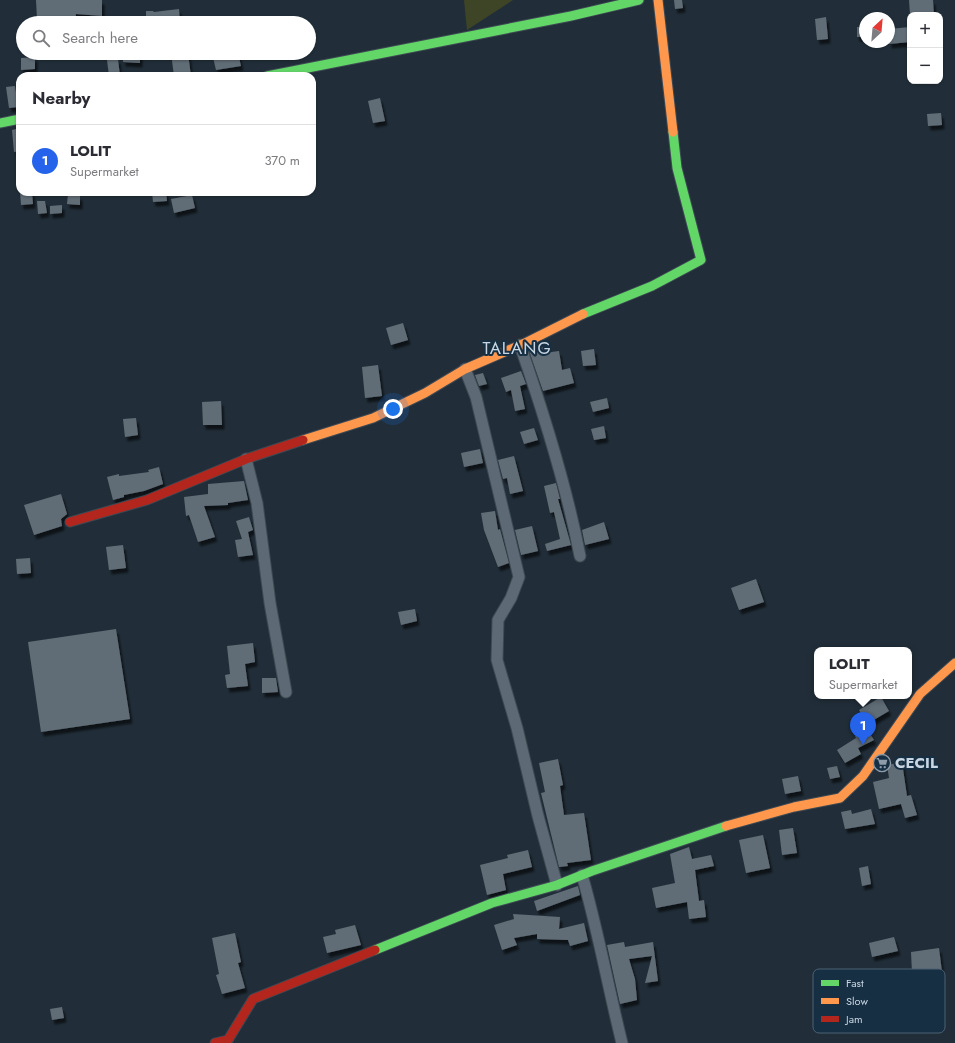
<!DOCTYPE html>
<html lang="en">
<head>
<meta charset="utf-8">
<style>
  body { margin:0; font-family:Jost,sans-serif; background:#f2f2f3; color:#2b2b33 }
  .controls { position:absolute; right:12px; top:12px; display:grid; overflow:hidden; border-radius:8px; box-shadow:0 1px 3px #0004 }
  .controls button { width:36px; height:36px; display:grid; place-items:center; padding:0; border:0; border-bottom:1px solid #e1e1e2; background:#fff; color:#2b2b33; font:20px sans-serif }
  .compass { position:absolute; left:859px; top:12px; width:36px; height:36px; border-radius:50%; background:#fff; box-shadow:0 1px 3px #0004; rotate:26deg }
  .you { position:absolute; left:393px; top:409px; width:14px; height:14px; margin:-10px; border:3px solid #fff; border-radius:50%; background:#1a73e8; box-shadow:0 0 0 6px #1a73e833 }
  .badge { display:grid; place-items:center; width:26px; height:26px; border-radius:50%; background:#2563eb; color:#fff; font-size:13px; font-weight:700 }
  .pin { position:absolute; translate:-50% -33px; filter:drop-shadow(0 1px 2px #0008) }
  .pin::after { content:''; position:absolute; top:21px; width:14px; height:12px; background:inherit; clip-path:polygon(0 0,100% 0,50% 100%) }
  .popup { position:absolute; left:814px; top:647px; width:98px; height:52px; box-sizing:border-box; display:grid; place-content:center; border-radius:8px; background:#fff; filter:drop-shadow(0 1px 3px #0005); font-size:13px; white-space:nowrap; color:#7c7c81 }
  .popup b { font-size:15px; color:#2b2b33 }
  .popup::after { content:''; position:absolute; left:50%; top:100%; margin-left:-8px; border:8px solid transparent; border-top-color:#fff }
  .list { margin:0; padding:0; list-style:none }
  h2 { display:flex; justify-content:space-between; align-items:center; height:52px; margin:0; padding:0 16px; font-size:17px }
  h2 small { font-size:13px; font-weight:400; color:#7c7c81 }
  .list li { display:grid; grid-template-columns:26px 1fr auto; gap:12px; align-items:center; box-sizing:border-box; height:72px; padding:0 16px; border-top:1px solid #e1e1e2 }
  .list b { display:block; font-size:15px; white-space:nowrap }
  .list p { margin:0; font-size:13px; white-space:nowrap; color:#7c7c81 }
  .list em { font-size:13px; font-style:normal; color:#7c7c81 }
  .icon { flex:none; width:22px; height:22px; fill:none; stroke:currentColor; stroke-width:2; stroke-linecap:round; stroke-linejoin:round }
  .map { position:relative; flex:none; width:955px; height:1043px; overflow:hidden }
  .search { position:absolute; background:#fff; box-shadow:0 1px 3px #0004; left:16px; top:16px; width:300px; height:44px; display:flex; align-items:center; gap:10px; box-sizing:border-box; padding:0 14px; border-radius:22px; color:#7c7c81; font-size:15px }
  .panel { position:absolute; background:#fff; box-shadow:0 1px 3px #0004; left:16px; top:72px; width:300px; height:124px; border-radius:12px }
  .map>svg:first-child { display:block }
  .green { fill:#3e4426 }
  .building { fill:#616c76; filter:url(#shadow) }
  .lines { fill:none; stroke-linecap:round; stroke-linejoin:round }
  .street-casing { stroke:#3d4953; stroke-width:13 }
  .fast-casing { stroke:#3d4953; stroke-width:11 }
  .slow-casing { stroke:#3d4953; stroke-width:11 }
  .jam-casing { stroke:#3d4953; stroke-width:11 }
  .street { stroke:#5d6a75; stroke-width:11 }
  .fast { stroke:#63d668; stroke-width:9 }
  .slow { stroke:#ff974d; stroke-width:9 }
  .jam { stroke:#b3261e; stroke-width:9 }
  .labels { text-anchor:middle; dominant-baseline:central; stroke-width:4; stroke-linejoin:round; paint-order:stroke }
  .poi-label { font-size:15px; font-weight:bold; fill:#c8d6e3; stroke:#172f43; text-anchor:start }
  .quarter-label { font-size:17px; letter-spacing:1px; fill:#c8d6e3; stroke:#172f43 }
  .key { fill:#172f43; stroke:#4c6173; stroke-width:1 }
  .key-label { font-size:11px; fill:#c8d6e3 }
</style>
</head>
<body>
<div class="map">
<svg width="955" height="1043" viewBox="0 0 955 1043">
  <defs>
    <filter id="shadow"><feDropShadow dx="2.5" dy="4.5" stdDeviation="1" flood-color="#0009"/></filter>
  </defs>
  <rect width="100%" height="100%" fill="#212e39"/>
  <path class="green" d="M464,0h49l-46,30z"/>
  <path class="building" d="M36,0h66v16l-26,-2 -1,9h-16l1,-6 -23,2z
    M674,0h8l1,8 -8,1z
    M909,0h24l1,15h-24z
    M179,9l1,14h-34v-12h7l1,1z
    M826,17l2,22 -11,1 -2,-21z
    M857,27h8v10h-8z
    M910,27v15l-21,2v-15z
    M123,53h17v10l-17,-1z
    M171,53h17l3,23h-17z
    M212,53h26l3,13 -25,4z
    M35,57v12l-14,1v-12z
    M118,59l2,17h-11l-2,-16z
    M15,86l3,21 -9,1 -3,-21z
    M380,98l5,23 -12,2 -5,-22z
    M941,113l1,12 -14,1 -1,-12z
    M20,128v23l-6,1 -2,-22z
    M20,192h12l1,12 -12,1z
    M152,192h14l1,9 -14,1z
    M68,194l12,2v9l-13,-1z
    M192,195l3,13 -21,5 -3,-14z
    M37,201h8l2,12 -9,1z
    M62,205v8l-12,1v-8z
    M403,323l5,17 -17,5 -5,-17z
    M543,347l1,6 15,-2 3,19 8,-2 4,15 -31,8 -14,-40z
    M594,349l2,16 -13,1 -2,-15z
    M378,365l4,31 -17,2 -3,-31z
    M521,371l5,13 -6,2 5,23 -10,2 -4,-21 -5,2 -5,-14z
    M483,373l4,11 -8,2 -4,-11z
    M607,398l2,10 -16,4 -3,-10z
    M221,401l1,24h-19l-1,-23z
    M136,418l2,17 -13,2 -2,-18z
    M604,426l2,12 -12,2 -3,-11z
    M534,428l4,12 -14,4 -4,-12z
    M480,449l3,14 -19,4 -3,-14z
    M514,456l9,35 -13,3 -3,-16 -4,1 -5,-19z
    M159,467l4,17 -19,7 -20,4v2l-11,3 -6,-23 12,-3v2l30,-4 -1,-2z
    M244,481l4,19 -20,3v2l-24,1 11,31 -17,5 -9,-27 -3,1 -2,-19 24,-3v-10z
    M556,483l4,16h-2l13,46 -24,6 -2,-7 15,-5 -6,-27 -4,1 -6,-27z
    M61,494l6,20 -6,5 1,7 -28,9 -10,-30z
    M495,511l3,19 2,-1 9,34 -11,4 -14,-37 -3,-17z
    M249,517l4,13 -5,2 5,23 -15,2 -3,-17 7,-1 -6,-18z
    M604,522l5,17 -24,6 -3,-15z
    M532,526l6,25 -17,4 -6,-25z
    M123,545l3,23 -17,2 -3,-23z
    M30,558l1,15 -14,1 -1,-15z
    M756,579l8,23 -25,8 -8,-22z
    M415,609l2,12 -16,4 -3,-13z
    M116,629l14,90 -89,13 -13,-90z
    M253,643l2,19 -10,2 3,22 -21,2 -2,-13 5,-1 -3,-28z
    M262,678h14l2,14 -16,1z
    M881,697l8,14 -22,13 -8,-14z
    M867,729l7,11 -16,8 3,6 -16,9 -8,-13 19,-12 -1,-2z
    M558,759l5,26 -3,1 4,29 20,-2 7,47 -24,3 1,3 -9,1 -18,-74 4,-1 -6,-29z
    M902,762l5,34 4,-1 6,20 -12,3 -4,-14 -22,5 -6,-27 16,-4 -2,-13z
    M837,766l3,11 -10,2 -3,-11z
    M798,776l3,15 -16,3 -3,-15z
    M871,809l4,15 -30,5 -4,-17 10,-2 1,4z
    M793,828l4,25 -15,2 -3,-25z
    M763,835l7,33 -24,5 -7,-33z
    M689,847l3,12 19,-4 3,11 -19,4 4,31 5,-1 2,17 -17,2 -2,-17 -31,6 -4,-20 23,-5 -5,-29z
    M528,850l4,17 -29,7 3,16 -19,5 -7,-30 28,-7 -1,-3z
    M868,866l3,18 -9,2 -3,-18z
    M578,886l2,9 -43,16 -3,-10z
    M513,914l47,3 -1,12 25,-6 4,18 -18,5 -2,-6 -31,-1v-5l-23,4 3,7 -15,5 -8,-25 20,-6z
    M355,925l6,20 -34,8 -4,-16 13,-3 -1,-4z
    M235,933l6,29 -3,1 7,25 -23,6 -6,-19 3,-1 -7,-36z
    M894,937l4,14 -26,6 -3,-14z
    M624,942l1,5 28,-5 5,39 -13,2 7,-27 -23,3 6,20 2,21 -17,4 -13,-59z
    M939,948l3,24 -30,1 -1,-21z
    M62,1007l2,11 -12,2 -2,-11z"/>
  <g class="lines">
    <g class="street-casing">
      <path id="street" d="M520,345c24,69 46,139 60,211
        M465,369l11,28 43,180 -8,21 -13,22 -1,40 20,68 21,88 19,69
        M246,459l11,44 13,100 16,89
        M582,875c16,55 26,112 40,168"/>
    </g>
    <g class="fast-casing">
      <path id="fast" d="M267,76l304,-60 68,-16
        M0,123l20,-4
        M583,314l69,-28 49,-26 -24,-92 -4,-36
        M375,950l117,-47 65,-18 35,-14 134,-45"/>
    </g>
    <g class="slow-casing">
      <path id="slow" d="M658,0l15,132
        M303,440l70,-22 52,-25 40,-24 60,-26 58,-29
        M726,826l68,-19 46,-9 23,-22 57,-82 35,-31"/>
    </g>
    <g class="jam-casing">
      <path id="jam" d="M70,522l77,-22 99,-41 57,-19
        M215,1043l13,-3 25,-41 122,-49"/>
    </g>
    <use href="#street" class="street"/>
    <use href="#fast" class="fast"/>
    <use href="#slow" class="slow"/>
    <use href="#jam" class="jam"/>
  </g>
  <defs>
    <g id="supermarket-ring" transform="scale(0.9)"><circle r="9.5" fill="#172f43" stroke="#8e9ba8" stroke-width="1.5"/><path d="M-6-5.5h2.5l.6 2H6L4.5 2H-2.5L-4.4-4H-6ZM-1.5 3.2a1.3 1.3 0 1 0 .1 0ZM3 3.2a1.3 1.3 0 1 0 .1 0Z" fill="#8e9ba8"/></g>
  </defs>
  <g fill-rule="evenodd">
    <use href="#supermarket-ring" x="882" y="763"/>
  </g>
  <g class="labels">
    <g class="poi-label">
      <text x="895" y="763">CECIL</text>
    </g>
    <g class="quarter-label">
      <text x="517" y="348">TALANG</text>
    </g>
  </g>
  <rect x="813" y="969" width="132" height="64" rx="6" class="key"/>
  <rect x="821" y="980" width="18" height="6" fill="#63d668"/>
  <rect x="821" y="998" width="18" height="6" fill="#ff974d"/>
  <rect x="821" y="1016" width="18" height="6" fill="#b3261e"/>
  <g class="key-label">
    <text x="846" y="987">Fast</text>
    <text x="846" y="1005">Slow</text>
    <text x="846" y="1023">Jam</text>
  </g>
</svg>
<div class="controls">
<button>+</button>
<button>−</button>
</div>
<svg class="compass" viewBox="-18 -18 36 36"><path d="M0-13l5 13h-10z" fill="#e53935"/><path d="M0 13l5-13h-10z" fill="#7c7c81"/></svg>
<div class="you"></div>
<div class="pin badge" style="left:863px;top:745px">1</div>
<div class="popup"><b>LOLIT</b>Supermarket</div>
<div class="search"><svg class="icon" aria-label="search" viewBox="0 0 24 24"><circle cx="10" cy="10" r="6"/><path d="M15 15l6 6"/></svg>Search here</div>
<section class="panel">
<h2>Nearby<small></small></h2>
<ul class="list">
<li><span class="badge">1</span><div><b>LOLIT</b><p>Supermarket</p></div><em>370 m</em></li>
</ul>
</section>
</div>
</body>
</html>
